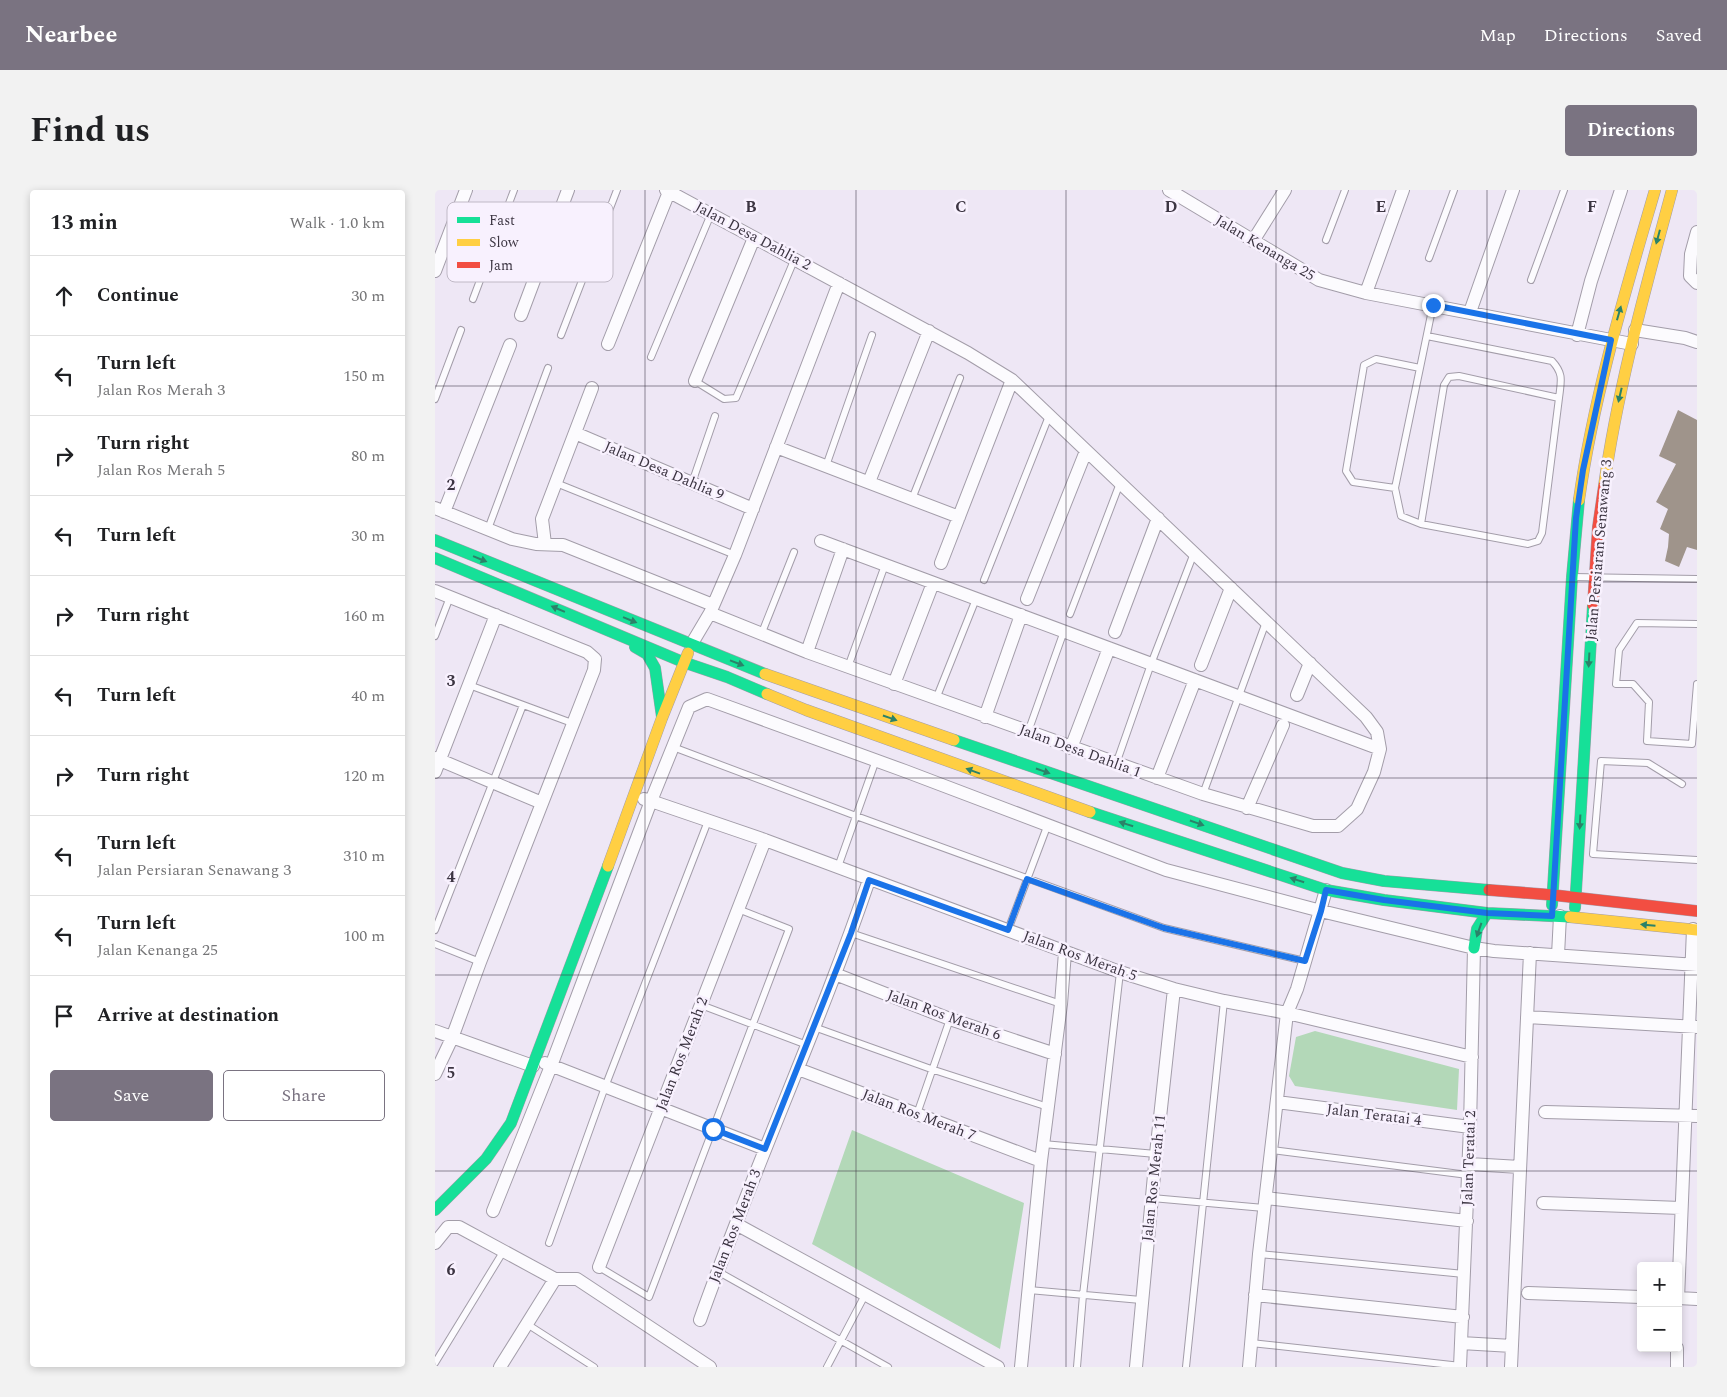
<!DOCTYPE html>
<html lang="en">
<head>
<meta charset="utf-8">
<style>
  body { margin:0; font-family:Spectral,serif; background:#f2f2f2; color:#202124 }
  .controls { position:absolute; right:15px; bottom:15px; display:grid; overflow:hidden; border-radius:5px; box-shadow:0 2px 8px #0003 }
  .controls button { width:45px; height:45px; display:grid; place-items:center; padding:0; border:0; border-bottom:1px solid #e0e0e0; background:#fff; color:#202124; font:25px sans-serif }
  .stop { position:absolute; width:15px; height:15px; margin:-11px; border:4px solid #1a73e8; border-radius:50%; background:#fff }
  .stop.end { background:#1a73e8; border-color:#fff; box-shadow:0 1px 5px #0008 }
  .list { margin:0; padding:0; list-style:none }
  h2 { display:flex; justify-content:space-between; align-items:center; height:65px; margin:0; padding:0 20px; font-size:21px }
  h2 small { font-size:16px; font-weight:400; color:#757577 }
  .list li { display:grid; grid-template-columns:32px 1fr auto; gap:15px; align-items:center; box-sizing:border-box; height:80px; padding:0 20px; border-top:1px solid #e0e0e0 }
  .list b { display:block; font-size:19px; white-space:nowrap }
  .list p { margin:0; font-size:16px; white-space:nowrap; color:#757577 }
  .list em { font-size:16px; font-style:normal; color:#757577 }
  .actions { display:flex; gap:10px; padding:15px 20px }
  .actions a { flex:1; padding:11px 0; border:1px solid #7a7381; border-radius:5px; text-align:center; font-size:18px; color:#7a7381 }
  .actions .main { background:#7a7381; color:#fff }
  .icon { flex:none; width:28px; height:28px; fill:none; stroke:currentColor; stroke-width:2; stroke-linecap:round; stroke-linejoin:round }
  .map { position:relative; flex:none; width:1262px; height:1177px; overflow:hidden; border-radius:5px }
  header { display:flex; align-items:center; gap:30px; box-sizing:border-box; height:70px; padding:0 25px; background:#7a7381; color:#fff }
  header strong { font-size:24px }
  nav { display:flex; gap:28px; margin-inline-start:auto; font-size:18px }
  .intro { display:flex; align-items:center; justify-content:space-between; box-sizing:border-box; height:120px; padding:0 30px }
  h1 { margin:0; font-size:35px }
  .button { padding:12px 22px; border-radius:5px; background:#7a7381; color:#fff; font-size:18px; font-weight:700 }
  main { display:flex; gap:30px; padding:0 30px }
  aside { flex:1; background:#fff; border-radius:5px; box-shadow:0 2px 8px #0003 }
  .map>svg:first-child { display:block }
  .green { fill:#b3d8b8 }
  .building { fill:#9f948b }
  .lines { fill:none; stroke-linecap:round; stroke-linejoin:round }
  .lane-casing { stroke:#a39da9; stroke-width:8 }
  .street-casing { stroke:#a39da9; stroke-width:14 }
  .fast-casing { stroke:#a39da9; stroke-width:12 }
  .slow-casing { stroke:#a39da9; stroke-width:12 }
  .jam-casing { stroke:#a39da9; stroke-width:12 }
  .lane { stroke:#fcfbfe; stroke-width:6 }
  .street { stroke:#fcfbfe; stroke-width:12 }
  .fast { stroke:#16e098; stroke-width:11 }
  .slow { stroke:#ffcf43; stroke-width:11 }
  .jam { stroke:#f24e42; stroke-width:11 }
  .oneway { fill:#2b8269 }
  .route { stroke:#1a73e8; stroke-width:6 }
  .grid { fill:none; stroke:#3c3542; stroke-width:1; stroke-opacity:0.55 }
  .labels { text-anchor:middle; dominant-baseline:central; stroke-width:5; stroke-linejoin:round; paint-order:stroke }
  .street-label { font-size:15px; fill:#3c3542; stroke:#f8f1fe }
  .key { fill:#f8f1fe; stroke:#c0b9c6; stroke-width:1 }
  .key-label { font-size:14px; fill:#3c3542 }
  .grid-label { font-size:16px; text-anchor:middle; font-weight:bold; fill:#3c3542; stroke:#f8f1fe; stroke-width:5; stroke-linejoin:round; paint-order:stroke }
</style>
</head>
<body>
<header>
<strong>Nearbee</strong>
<nav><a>Map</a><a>Directions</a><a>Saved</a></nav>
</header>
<div class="intro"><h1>Find us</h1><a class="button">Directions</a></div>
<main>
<aside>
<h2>13 min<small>Walk · 1.0 km</small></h2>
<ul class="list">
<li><svg class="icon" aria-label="ahead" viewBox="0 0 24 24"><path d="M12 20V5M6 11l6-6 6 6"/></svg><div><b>Continue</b></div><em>30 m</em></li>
<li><svg class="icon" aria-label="left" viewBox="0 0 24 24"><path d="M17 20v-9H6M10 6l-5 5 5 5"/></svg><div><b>Turn left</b><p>Jalan Ros Merah 3</p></div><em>150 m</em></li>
<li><svg class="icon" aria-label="right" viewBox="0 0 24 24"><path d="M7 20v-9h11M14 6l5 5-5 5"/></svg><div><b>Turn right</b><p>Jalan Ros Merah 5</p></div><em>80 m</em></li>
<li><svg class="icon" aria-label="left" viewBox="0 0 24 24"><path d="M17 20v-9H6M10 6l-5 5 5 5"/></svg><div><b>Turn left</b></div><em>30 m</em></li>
<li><svg class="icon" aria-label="right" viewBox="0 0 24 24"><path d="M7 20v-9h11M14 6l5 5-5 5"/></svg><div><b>Turn right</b></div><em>160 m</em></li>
<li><svg class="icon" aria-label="left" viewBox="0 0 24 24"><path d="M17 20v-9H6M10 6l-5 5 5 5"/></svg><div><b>Turn left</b></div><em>40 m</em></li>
<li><svg class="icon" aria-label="right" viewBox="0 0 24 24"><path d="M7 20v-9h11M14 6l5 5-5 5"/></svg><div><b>Turn right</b></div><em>120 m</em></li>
<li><svg class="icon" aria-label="left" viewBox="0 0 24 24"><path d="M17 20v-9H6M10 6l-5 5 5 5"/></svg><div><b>Turn left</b><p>Jalan Persiaran Senawang 3</p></div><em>310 m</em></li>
<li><svg class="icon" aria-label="left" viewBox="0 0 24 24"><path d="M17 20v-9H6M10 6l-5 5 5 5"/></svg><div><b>Turn left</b><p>Jalan Kenanga 25</p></div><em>100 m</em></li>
<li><svg class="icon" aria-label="arrive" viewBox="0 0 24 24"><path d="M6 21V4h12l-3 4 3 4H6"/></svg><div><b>Arrive at destination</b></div></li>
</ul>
<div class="actions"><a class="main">Save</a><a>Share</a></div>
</aside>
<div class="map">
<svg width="1262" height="1177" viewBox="0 0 1262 1177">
  <rect width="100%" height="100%" fill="#eee7f5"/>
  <path class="green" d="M880,841l144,38 -2,41 -162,-24 -6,-10 7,-39z
    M417,940l172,73 -24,146 -188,-105z"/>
  <path class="building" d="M1243,220l19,10v130l-10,-3 -8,20 -14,-6 3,-14 1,-13 -9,-5 8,-20 -12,-7 20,-38 -17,-8z"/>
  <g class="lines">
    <g class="lane-casing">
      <path id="lane" d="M891,50l19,-50
        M994,68l25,-68
        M1096,90l33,-90
        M38,109l41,-109
        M126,145l56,-145
        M216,167l60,-143
        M985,178l-25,120 6,28 20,8 107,20 10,-3 4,-8 17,-135c2,-17 5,-24 -7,-37l-125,-25
        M260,191l29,18 12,-1 59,-140
        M0,209l26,-69
        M391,276l46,-131
        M121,293l179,72
        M257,293l23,-67
        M960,298l-42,-6 -7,-11 18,-106 12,-6 44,9 13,-63
        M477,309l48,-121
        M986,334l23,-139 5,-8 10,-1 100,22
        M53,339l60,-161
        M1138,387l124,2
        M549,390l65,-164
        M635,424l50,-131
        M1262,434l-60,-1 -18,27 -3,34h17l16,18 -2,39 45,3 5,-60
        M326,445l33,-83
        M0,446l15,-39
        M413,477l37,-102
        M34,495l103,38
        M501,509l40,-100
        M593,542l36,-101
        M238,557l183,69 308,112 141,33
        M681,574l35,-100 43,-111
        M1247,594l-34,-21 -47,-2 -8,93 104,6
        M768,604l63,-172
        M403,677l38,-107
        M0,740l88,-225
        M573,740l40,-106
        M416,743l210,71
        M0,754l45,18
        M266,815l106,40
        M379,837l117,42 117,38
        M482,924l33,-95
        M608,954l113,10
        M837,960l196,25
        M717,1008l112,10
        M114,1053l56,-156 103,-266
        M824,1064l205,20
        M164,1077l50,30 140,-368 -51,-20
        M282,1081l171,96
        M594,1100l112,10
        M92,1134l67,43
        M816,1153l210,23
        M0,1173l68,-111
        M392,1177l38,-72
        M642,1177l6,-72 37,-323
        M751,1177l38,-366"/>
    </g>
    <g class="street-casing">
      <path id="street" d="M231,0l302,163 44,27 354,337 11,15 3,17 -6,23 -17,37 -19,17h-25l-110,-32 -396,-142 -97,-39
        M734,0l150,90 47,13 266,51
        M1262,42l-6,22 -1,22 7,7
        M818,51l32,-51
        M0,81l31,-81
        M931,103l37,-103
        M1035,122l43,-122
        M86,125l47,-125
        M1200,140l50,8 12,4
        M1142,145l14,-54 30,-91
        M173,154l61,-152
        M260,191l59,-143
        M140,243l178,76
        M341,257l183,70
        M434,292l60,-151
        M0,318l77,31 24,5 27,1 150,60
        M9,322l66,-167
        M386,351l559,208
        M110,354l-3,-25 50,-131
        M506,373l71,-183
        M0,401l152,61 8,7 -1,11 -114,292 -28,76 -17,36
        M592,409l59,-148
        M680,442l43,-114
        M256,455l19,-32 25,-58 104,-272
        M372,462l36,-103
        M766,475l30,-77
        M459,494l39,-101
        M862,505l13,-32
        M550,527l36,-102
        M636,558l38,-100
        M0,568l107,45
        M0,582l61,-157
        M722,588l38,-98
        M209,609l7,2 38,-94 18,-8 198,72 261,99 155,41 153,37 20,3 203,14
        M812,618l36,-83
        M1123,765l2,-39
        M400,784l115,45 105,35
        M1092,827l170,10
        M0,841l98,35
        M110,873l220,86
        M363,879l243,92
        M842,912l193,25
        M1110,922l152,4
        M1034,974l51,3
        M831,1008l201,23
        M1108,1013l138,5
        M58,1021l58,-145 100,-265 114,39 355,132 54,17 50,12 63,12 185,44
        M301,1034l262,143
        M0,1053l13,-16h11l96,52h22l133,88
        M164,1077l166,-427
        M1093,1103l113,4
        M820,1105l208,22
        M1243,1108l19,1
        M1243,1109l15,-370
        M265,1130c14,-40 29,-78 44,-117 42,-108 88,-214 125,-323
        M1026,1153l51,3
        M65,1177l55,-88
        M586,1177l20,-206 20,-157 4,-52
        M701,1177l20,-213 18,-165
        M814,1177l10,-113 28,-241 10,-24 29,-99
        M1025,1177l10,-240 4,-179
        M1076,1177l19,-414
        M1242,1177v-19"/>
    </g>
    <g class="fast-casing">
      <path id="fast" d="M0,350l330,134
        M0,368l248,104 44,15 40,17
        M200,457l12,7 8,14 7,49
        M519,550l388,133 42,8 105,9
        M655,622l236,78 58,10 103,13 83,4
        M1117,715l20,-328 7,-77
        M1140,718l18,-303
        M1039,758l3,-19 10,-16
        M0,1020l51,-51 25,-36 97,-257"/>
    </g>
    <g class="slow-casing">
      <path id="slow" d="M1169,296c14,-100 42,-199 68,-296
        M1144,310c15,-106 46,-207 76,-310
        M330,484l189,66
        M332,504l39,16 284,102
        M173,676l54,-148 26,-65
        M1135,727l127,13"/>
    </g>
    <g class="jam-casing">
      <path id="jam" d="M1158,415l5,-78 6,-41
        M1054,700l64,5 144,16"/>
    </g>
    <use href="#lane" class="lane"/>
    <use href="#street" class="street"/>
    <use href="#fast" class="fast"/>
    <use href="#slow" class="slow"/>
    <use href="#jam" class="jam"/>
  </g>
  <defs><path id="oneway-solid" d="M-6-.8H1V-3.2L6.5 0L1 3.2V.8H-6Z" transform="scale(1.25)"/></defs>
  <g class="oneway">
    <use href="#oneway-solid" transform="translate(1223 47) rotate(105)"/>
    <use href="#oneway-solid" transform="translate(1184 123) rotate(-74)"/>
    <use href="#oneway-solid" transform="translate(1185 205) rotate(103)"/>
    <use href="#oneway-solid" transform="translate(45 369) rotate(22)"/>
    <use href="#oneway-solid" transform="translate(123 419) rotate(-157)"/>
    <use href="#oneway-solid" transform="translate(195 430) rotate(22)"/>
    <use href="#oneway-solid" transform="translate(1154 470) rotate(93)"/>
    <use href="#oneway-solid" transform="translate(302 473) rotate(21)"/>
    <use href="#oneway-solid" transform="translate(455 528) rotate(19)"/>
    <use href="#oneway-solid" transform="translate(538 581) rotate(-160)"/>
    <use href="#oneway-solid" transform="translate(608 581) rotate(19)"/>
    <use href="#oneway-solid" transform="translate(1145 632) rotate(93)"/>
    <use href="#oneway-solid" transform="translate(762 633) rotate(19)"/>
    <use href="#oneway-solid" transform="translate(691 634) rotate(-162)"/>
    <use href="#oneway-solid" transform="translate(862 690) rotate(-162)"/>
    <use href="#oneway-solid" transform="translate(1213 735) rotate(-175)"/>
    <use href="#oneway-solid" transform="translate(1044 740) rotate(109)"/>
  </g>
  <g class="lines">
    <path class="route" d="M278,939l52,20 86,-216 18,-53 139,50 19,-51 137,49 141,33 16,-50 5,-21 58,10 103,13 65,3 24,-398 7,-48 28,-130 -178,-35"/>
  </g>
  <path class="grid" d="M210,0v1177M421,0v1177M631,0v1177M841,0v1177M1052,0v1177M0,196h1262M0,392h1262M0,588h1262M0,785h1262M0,981h1262"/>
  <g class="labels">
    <g class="street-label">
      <text transform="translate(318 46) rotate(28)">Jalan Desa Dahlia 2</text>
      <text transform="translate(830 58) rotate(31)">Jalan Kenanga 25</text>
      <text transform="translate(229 281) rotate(23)">Jalan Desa Dahlia 9</text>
      <text transform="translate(1164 360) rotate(-85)">Jalan Persiaran Senawang 3</text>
      <text transform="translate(645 561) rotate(20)">Jalan Desa Dahlia 1</text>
      <text transform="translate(645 766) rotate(20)">Jalan Ros Merah 5</text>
      <text transform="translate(509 825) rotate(20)">Jalan Ros Merah 6</text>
      <text transform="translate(247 864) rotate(-69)">Jalan Ros Merah 2</text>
      <text transform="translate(484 925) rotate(21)">Jalan Ros Merah 7</text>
      <text transform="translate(939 925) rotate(7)">Jalan Teratai 4</text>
      <text transform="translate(1034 968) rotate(-88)">Jalan Teratai 2</text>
      <text transform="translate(719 988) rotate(-84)">Jalan Ros Merah 11</text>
      <text transform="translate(300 1036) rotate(-69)">Jalan Ros Merah 3</text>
    </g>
  </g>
  <rect x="12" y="12" width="166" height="80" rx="8" class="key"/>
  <rect x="22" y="27" width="23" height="6" fill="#16e098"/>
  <rect x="22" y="49" width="23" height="7" fill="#ffcf43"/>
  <rect x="22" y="72" width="23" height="6" fill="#f24e42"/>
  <g class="key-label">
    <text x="54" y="35">Fast</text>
    <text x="54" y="57">Slow</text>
    <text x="54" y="80">Jam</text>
  </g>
  <g class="grid-label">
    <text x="316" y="22">B</text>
    <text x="526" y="22">C</text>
    <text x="736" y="22">D</text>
    <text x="946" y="22">E</text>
    <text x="1157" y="22">F</text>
    <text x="16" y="300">2</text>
    <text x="16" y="496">3</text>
    <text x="16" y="692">4</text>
    <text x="16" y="888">5</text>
    <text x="16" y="1085">6</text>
  </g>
</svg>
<div class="controls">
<button>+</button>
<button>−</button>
</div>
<div class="stop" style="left:278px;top:939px"></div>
<div class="stop end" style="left:998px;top:115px"></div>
</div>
</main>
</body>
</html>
